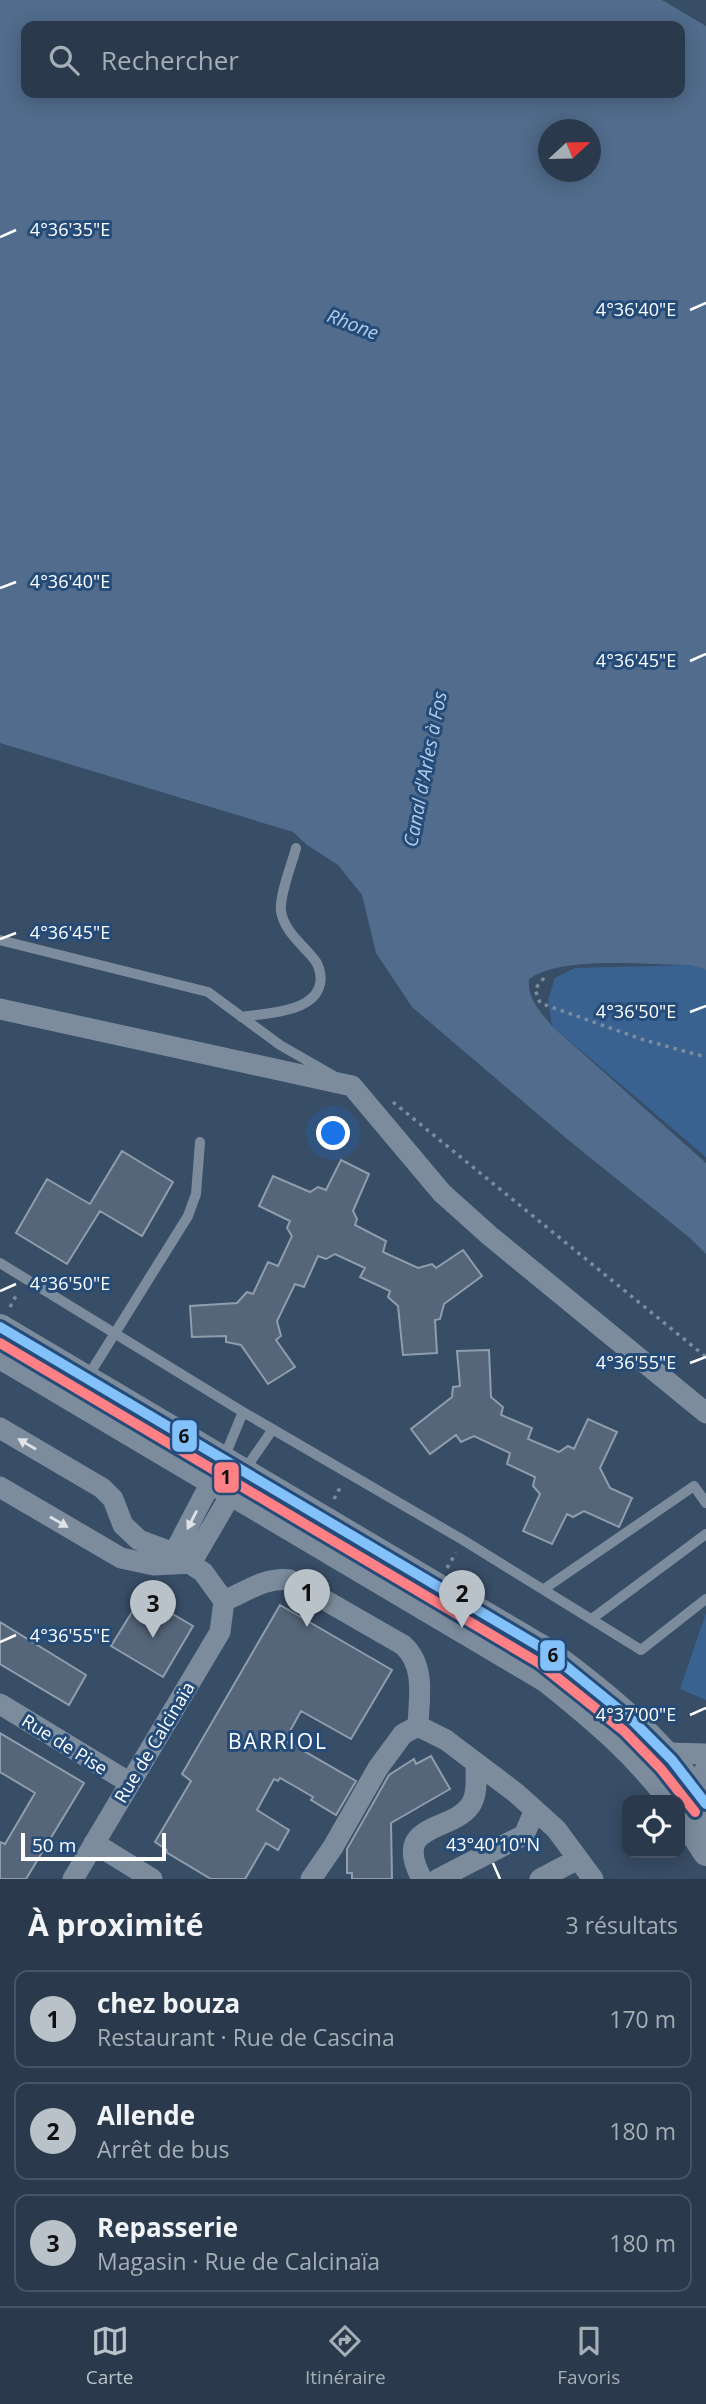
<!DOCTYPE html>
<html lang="fr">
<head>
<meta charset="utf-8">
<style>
  body { margin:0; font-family:"Open Sans",sans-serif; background:#364556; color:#f1f3f6 }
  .controls { position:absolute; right:21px; bottom:21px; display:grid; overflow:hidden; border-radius:14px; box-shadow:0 4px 18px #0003 }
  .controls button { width:63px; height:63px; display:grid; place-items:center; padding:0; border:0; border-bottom:2px solid #465464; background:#2a3a4c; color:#f1f3f6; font:35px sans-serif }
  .compass { position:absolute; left:538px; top:119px; width:63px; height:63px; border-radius:50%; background:#2a3a4c; box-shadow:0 4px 18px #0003; rotate:68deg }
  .scale { position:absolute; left:21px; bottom:18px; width:145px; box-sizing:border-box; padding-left:7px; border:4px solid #fff; border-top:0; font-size:19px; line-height:24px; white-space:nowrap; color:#fff; -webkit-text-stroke:5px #254b79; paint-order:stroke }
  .you { position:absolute; left:334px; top:1134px; width:24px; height:24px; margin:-18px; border:5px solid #fff; border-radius:50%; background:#1a73e8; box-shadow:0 0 0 10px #1a73e833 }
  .badge { display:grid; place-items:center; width:46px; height:46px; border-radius:50%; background:#b9c1c9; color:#111; font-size:23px; font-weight:700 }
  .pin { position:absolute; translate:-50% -58px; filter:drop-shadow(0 2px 4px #0008) }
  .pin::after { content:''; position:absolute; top:37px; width:24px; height:21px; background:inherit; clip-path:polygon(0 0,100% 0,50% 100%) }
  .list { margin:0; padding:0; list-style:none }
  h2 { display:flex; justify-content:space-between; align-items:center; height:91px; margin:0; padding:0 28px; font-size:30px }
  h2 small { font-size:23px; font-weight:400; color:#a5adb5 }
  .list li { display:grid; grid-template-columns:46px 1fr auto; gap:21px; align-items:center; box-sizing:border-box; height:98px; margin:0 14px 14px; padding:0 14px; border:2px solid #465464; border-radius:14px }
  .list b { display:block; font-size:26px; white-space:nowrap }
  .list p { margin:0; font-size:23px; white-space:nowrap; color:#a5adb5 }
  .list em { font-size:23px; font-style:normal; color:#a5adb5 }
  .icon { flex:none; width:38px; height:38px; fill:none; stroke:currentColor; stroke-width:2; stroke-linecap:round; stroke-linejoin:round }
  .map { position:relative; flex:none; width:706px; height:1879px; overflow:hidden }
  .search { position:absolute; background:#2a3a4c; box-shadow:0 4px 18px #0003; left:21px; right:21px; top:21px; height:77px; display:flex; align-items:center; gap:18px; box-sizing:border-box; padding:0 24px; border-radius:14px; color:#a5adb5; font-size:26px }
  .sheet { height:427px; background:#2a3a4c }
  nav { display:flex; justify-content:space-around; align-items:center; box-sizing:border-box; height:98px; border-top:2px solid #465464; background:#2a3a4c; font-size:19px; color:#a5adb5 }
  nav a { display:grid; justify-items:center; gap:4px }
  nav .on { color:#b9c1c9 }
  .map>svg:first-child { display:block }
  .green { fill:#396290 }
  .water { fill:#516c8c; fill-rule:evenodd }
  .building { fill:#55667a; stroke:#8f9dac; stroke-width:2 }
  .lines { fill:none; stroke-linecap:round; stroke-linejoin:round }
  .path { stroke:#7c8c9d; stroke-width:3.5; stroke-dasharray:3.5 5; stroke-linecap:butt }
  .service { stroke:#7c8c9d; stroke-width:10 }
  .minor { stroke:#7c8c9d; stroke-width:21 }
  .tertiary { stroke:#7c8c9d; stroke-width:26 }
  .bus-1-casing { stroke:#254b79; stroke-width:16 }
  .bus-2-casing { stroke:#254b79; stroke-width:16 }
  .bus-1 { stroke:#83c1fb; stroke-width:10 }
  .bus-2 { stroke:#ff8085; stroke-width:10 }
  .oneway { fill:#dee2e6 }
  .ticks { fill:none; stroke:#fff; stroke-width:2.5 }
  .labels { text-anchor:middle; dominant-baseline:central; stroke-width:6; stroke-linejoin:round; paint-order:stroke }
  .street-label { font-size:18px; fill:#fff; stroke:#254b79 }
  .water-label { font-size:19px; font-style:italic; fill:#b3ceeb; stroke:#254b79 }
  .quarter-label { font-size:21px; letter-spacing:2px; fill:#fff; stroke:#254b79 }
  .ticks-label { font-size:18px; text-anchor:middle; fill:#fff; stroke:#254b79; stroke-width:6; stroke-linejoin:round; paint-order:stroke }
  .line-badge { stroke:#254b79; stroke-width:2.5 }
  .pale-badge-label { font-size:19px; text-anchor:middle; font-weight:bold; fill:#111 }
</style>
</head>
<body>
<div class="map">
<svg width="706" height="1879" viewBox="0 0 706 1879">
  <rect width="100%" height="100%" fill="#384d66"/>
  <path class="green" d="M690,965l16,5v187l-154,-131 -4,-26 7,-22 20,-10z
    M706,1613v87l-26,-11z"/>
  <path class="water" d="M0,0h662l44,26v944l-16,-5c-43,0 -127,-10 -161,14 -2,20 11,32 23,47l154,137v91l-16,-16 -123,-99 -155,-132 -36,-54 -14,-58 -24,-30 -31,-20 -14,-13 -293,-89zM26,26h654v67h-654zM548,130h42v42h-42z"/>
  <path class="building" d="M122,1151l51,31 -31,54 -42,-25 -33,53 -51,-31 31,-54 43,25z
    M341,1160l28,14 -16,37 4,8 -2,6 31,16 -3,11 35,16 14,-4 4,4 27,-18 19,26 -38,28 -4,15 -5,1 2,33 -34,2 -5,-49 -10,-9 2,-6 -30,-14 5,-9 -30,-14 -9,5 -8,-3 -14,31 -9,-3 -18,37 4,15 -5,4 19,27 -27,17 -27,-39 -15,-3v-6l-34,1 -2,-31 47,-3 10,-11 6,2 15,-32 10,4 14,-30 -5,-8 3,-7 -31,-15 14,-30 37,16 8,-5 8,3z
    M489,1350l2,47 12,10 -2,8 31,13 -4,11 31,13 9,-6 6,3 14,-30 29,13 -17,36 10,20 22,10 -13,29 -35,-16 -11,6 -6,-3 -15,30 -29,-13 17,-37 -7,-8 2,-9 -28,-13 3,-11 -36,-17 -13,6 -5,-7 -26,19 -19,-25 41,-32 1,-10 7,-1 -3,-35z
    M142,1596l51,30 -30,51 -52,-31z
    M280,1605l112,65 -41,69 -50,-28 -16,29 71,41 -20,34 -25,-15 2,-3 -17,-10 -16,-9 -2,3 -4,-2 -17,31 32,20 -11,20 -12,-7 -21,36h-34l-45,-27 1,-2 -12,-8 36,-61 -9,-7z
    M0,1622l86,53 -17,30 -69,-41z
    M0,1733l84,50 -58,96h-26v-37l5,2 30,-51 -35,-21z
    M431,1756l19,33 -59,34 1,56h-40v-6h-5v-24l42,-74 25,-16 2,5z"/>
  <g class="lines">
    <path class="path" d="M544,978l-9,11 5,14 104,37 62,17
      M393,1102l313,255
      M10,1307l8,-15
      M334,1499l8,-15
      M447,1568l9,-15"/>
    <path class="service" d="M0,940l208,52 72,53 54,31
      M241,1017c24,-4 73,-4 79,-33 2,-8 -1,-19 -6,-25 -12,-15 -30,-28 -33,-48 -2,-15 11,-47 15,-63
      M0,1263l243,149 220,128 178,110 65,-51
      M87,1378l101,-162 8,-22 4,-52
      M224,1458l19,-46
      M244,1471l29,-42
      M544,1589l150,-103 12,17
      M593,1618l113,-84"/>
    <path class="minor" d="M0,1009l352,77 90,107 48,43 216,177
      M0,1428l102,60 11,11 10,26 16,15 35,13 45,-86
      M0,1487l121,71 33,7 37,-2 49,-84
      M178,1556l25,16 21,29
      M224,1601c23,-10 41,-24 66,-21l113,65c23,21 16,52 15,81
      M0,1704l130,79
      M418,1726l28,14 70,53 40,36 37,50
      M668,1753l38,1
      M706,1768l-24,48 24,4
      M94,1843l58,36
      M73,1879l147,-247 4,-31
      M311,1879l22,-32 45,-79 25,-34 15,-8
      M422,1879c-31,-57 28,-46 48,-73 8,-11 6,-29 6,-43
      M438,1879l86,-44 11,-25
      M540,1879l38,-20"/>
    <path class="tertiary" d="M0,1327l547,324c60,44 117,91 159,153
      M0,1356l547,324c45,36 89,73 124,120
      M680,1813l26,40"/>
    <g class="bus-1-casing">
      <path id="bus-1" d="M0,1327l547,324 86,70 39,39 34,44"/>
    </g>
    <g class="bus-2-casing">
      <path id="bus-2" d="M0,1343l539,320 85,68 37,38 34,43"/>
    </g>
    <use href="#bus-1" class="bus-1"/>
    <use href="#bus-2" class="bus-2"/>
  </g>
  <defs><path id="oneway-solid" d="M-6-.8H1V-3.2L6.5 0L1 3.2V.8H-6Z" transform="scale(1.75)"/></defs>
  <g class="oneway">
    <use href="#oneway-solid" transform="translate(27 1444) rotate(-150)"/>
    <use href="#oneway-solid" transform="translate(192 1520) rotate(117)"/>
    <use href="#oneway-solid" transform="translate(59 1522) rotate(30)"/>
  </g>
  <path class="ticks" d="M0,237l16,-7M690,310l16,-7M0,588l16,-6M690,661l16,-7M0,939l16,-6M690,1012l16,-6M0,1291l16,-7M690,1363l16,-6M0,1642l16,-7M690,1715l16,-7M493,1863l7,16"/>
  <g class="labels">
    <g class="street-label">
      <text transform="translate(154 1742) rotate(-59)">Rue de Calcinaïa</text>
      <text transform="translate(65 1744) rotate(32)">Rue de Pise</text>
    </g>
    <g class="water-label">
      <text transform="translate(353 324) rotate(21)">Rhone</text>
      <text transform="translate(425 769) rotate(-79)">Canal d'Arles à Fos</text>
    </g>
    <g class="quarter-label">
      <text x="278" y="1741">BARRIOL</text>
    </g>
  </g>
  <g class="ticks-label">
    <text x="70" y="236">4°36'35"E</text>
    <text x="636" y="316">4°36'40"E</text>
    <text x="70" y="588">4°36'40"E</text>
    <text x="636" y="667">4°36'45"E</text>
    <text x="70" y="939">4°36'45"E</text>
    <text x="636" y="1018">4°36'50"E</text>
    <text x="70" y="1290">4°36'50"E</text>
    <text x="636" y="1369">4°36'55"E</text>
    <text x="70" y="1642">4°36'55"E</text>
    <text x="636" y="1721">4°37'00"E</text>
    <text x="493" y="1851">43°40'10"N</text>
  </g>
  <g class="line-badge">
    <rect x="171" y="1419" width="27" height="34" rx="7" fill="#83c1fb"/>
    <rect x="213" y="1461" width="27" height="33" rx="7" fill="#ff8085"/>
    <rect x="539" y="1639" width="27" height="33" rx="7" fill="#83c1fb"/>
  </g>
  <g class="pale-badge-label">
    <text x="184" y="1443">6</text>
    <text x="226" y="1484">1</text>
    <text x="553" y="1662">6</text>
  </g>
</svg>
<div class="controls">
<button><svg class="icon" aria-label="locate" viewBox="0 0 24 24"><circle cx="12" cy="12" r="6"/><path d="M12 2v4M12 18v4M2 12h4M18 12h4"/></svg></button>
</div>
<svg class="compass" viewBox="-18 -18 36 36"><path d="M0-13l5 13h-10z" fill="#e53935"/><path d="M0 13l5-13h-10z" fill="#a5adb5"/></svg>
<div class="scale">50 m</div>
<div class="you"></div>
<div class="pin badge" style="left:307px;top:1627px">1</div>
<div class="pin badge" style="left:462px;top:1628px">2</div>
<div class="pin badge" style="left:153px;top:1638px">3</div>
<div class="search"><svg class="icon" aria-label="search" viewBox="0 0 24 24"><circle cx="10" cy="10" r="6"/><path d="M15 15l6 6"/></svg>Rechercher</div>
</div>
<section class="sheet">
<h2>À proximité<small>3 résultats</small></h2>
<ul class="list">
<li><span class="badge">1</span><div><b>chez bouza</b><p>Restaurant · Rue de Cascina</p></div><em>170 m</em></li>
<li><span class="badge">2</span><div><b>Allende</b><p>Arrêt de bus</p></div><em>180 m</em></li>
<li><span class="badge">3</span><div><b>Repasserie</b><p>Magasin · Rue de Calcinaïa</p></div><em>180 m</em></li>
</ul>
</section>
<nav>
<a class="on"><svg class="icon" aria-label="map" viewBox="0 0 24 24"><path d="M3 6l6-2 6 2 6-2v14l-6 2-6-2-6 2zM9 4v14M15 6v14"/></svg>Carte</a>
<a><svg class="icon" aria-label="directions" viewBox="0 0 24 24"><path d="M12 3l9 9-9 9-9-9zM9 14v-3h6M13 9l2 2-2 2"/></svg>Itinéraire</a>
<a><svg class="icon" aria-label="saved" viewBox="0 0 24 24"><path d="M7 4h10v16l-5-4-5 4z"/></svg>Favoris</a>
</nav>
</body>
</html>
